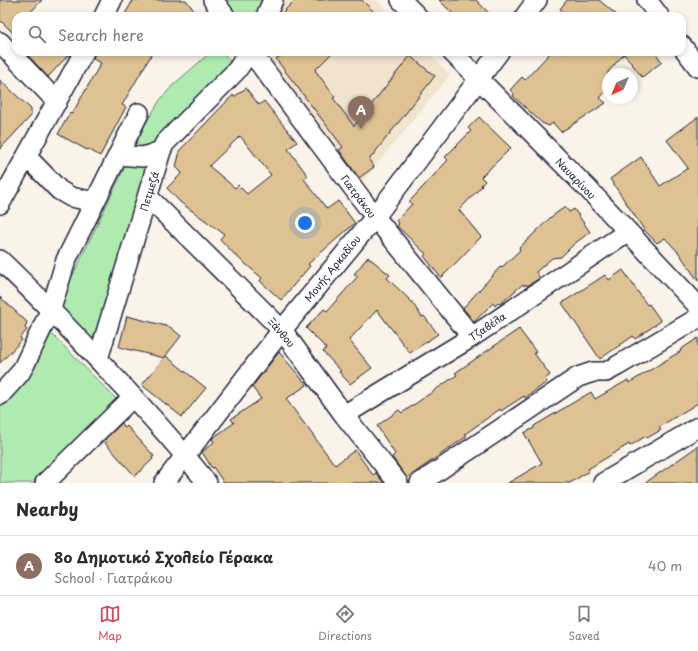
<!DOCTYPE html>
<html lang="en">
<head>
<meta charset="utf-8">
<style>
  body { margin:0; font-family:"Playpen Sans",sans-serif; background:#f7f7f7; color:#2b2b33 }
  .compass { position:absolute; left:602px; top:68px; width:36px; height:36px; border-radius:50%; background:#fff; box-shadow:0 2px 6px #0003; rotate:224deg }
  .you { position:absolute; left:305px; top:223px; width:14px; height:14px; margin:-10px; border:3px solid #fff; border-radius:50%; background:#1a73e8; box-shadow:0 0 0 6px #1a73e833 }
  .badge { display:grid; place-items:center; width:26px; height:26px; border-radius:50%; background:#d1495b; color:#fff; font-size:13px; font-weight:700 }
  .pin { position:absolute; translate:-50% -33px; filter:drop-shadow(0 1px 2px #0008) }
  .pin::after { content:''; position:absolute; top:21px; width:14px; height:12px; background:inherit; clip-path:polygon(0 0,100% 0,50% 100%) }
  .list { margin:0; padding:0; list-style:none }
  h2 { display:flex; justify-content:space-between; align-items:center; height:52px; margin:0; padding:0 16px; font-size:17px }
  h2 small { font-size:13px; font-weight:400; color:#7c7c81 }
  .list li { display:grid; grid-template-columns:26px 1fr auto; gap:12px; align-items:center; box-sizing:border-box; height:60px; padding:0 16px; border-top:1px solid #e1e1e2 }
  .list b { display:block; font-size:15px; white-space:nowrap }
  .list p { margin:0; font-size:13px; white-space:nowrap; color:#7c7c81 }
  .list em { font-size:13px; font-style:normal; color:#7c7c81 }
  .icon { flex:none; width:22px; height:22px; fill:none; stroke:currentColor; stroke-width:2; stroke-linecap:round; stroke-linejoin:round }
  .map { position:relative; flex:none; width:698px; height:483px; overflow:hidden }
  .search { position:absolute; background:#fff; box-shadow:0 2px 6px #0003; left:12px; right:12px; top:12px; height:44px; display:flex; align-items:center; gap:10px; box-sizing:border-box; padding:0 14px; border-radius:12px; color:#7c7c81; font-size:15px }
  .sheet { height:112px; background:#fff }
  nav { display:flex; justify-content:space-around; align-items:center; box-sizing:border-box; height:56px; border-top:1px solid #e1e1e2; background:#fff; font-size:11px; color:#7c7c81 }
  nav a { display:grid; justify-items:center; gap:2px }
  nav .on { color:#d1495b }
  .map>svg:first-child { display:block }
  .built { fill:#f1e4cf }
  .green { fill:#afebb0; stroke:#688676 }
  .building { fill:#dfc293; stroke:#22223b; fill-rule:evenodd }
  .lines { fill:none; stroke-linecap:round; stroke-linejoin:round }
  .minor-casing { stroke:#22223b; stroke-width:22 }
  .minor { stroke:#fff; stroke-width:19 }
  .labels { text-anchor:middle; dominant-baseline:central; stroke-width:3; stroke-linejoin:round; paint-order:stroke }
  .street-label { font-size:10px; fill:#22223b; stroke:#fff }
</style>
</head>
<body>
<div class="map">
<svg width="698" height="483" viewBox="0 0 698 483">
  <rect width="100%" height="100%" fill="#f9f3e9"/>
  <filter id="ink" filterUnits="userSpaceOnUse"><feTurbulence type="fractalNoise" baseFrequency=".025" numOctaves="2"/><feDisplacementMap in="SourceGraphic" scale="8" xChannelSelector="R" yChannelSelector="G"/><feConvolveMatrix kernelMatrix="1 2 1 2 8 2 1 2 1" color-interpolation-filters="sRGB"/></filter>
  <g filter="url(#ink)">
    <path class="built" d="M283,0h93l16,16h-117z
      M281,52h147l22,23 -90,110 -93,-121z"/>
    <path class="green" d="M216,0h49l-7,16h-30z
      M211,52h12l8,11 -49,54 -91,231 -35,-38 90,-187 14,-23 13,-15z
      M47,329l73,74 -81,80h-39v-77l18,-19z"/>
    <path class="building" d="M0,0h42l-15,16h-11v20l-16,-16z
      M133,0h53l12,16h-74z
      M295,0h67l16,16h-99z
      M439,0h37l16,16h-37z
      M567,0h32l19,16h-50l-8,-7z
      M25,52h46l-23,25z
      M95,52h58l-31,53 4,2 -26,49 -12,-7 -1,1 -29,-16 12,-21 2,1 29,-51 -8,-4z
      M286,52h47l-18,18 20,27 -2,1 21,28 56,-70 25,20 -66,84 5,7 -15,11 -20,-28 4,-3 -67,-88z
      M551,52h104l7,10 -20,15 -18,-23 -16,18v17l-8,9 6,5 -45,29 -8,-9 -4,3 -7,-3 -29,-27 1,-2 -4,-4 12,-13 3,3z
      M0,80l31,29v7l-31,33z
      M246,88l13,17 5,-4 33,41 -9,7 20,27 -4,3 23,30 11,-8 17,22 -47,41 2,2 -29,34 -21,-19 2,-3 -27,-23 -15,-16 4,-5 -44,-32 -13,-14 15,-15 -6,-6 3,-12v-4l54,-56 1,2zM240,136l31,39 -24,19 -9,-9 -3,3 -26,-22z
      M479,117l32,31 -30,29 4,4 -4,4 1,1 -23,24 22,27 -40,41 -17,-22 2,-2 -29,-28 2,-2 -3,-3 16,-17 -3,-2 39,-42 -3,-3 26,-26 -3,-3z
      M698,117v164l-19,-28 -14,-15 -8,5 -12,-12 -35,-52 31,-22 19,29 28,-18 -21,-28z
      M565,207l4,5 5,-3 16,23 -16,12 -13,13 -9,1 -16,14 4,6 -13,8 -1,-2 -2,2 -1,-2 -23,20 -2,-1 -3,3 -2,-3 -19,19 -11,-14 37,-41 1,1 19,-18 -1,-2 32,-31z
      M368,257l22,18 -3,3 24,23 11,16 2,-1 14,18 -28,19 -33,-43 -28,30 23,28 -22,16 -11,-12 2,-1 -18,-19 3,-4 -20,-20 18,-19 3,2 31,-35 -4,-2z
      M623,270l24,35 2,-1 12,17 -26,18 -2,-3 -33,23 -38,-56 43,-28 4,5z
      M0,297l27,25 -2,6 2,2 -7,8 2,2 -22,23z
      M127,316l43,11 11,9 -17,22 2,-2 40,32 -24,29 -40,-32 22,-27 -45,-11z
      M519,329l17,23 -2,1 16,22 -5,4 2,3 -22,16 -1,-2 -23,15 -1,-2 -35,25 2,2 -60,42 -15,-21 3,-3 -18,-28 22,-16 3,3 46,-32 9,-6 -2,-2z
      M698,338v65l-39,24 2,3 -14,8 -1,-2 -16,10 -1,-2 -41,25 1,2 -19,12h-62l34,-20 -18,-30 10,-5v-2l57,-34 4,7 33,-19 1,3 52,-32 -1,-1z
      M279,352l28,33 -21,14 49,66 20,-15 18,25 3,-2 8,10h-160l-11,-16 -1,1 -10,-16 12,-10 -2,-3 2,-2 20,-14 -3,-4 30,-20 -9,-12 9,-12 5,-3 -1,-2z
      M122,423l3,5 2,-2 27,30 -2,1 1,2 -18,17 -30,-33 2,-2 -2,-2z
      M698,446v37h-53l23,-16z"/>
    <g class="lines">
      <g class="minor-casing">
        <path id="minor" d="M213,0l12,16
          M401,0l16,16
          M647,0l12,16
          M104,16l8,-16
          M266,16l7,-16
          M525,16l12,-16
          M0,42l57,60
          M682,46l16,21
          M251,52l124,165 97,120
          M452,52l136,137 110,117
          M118,155l25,2 18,-6
          M27,157l32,33 12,7 24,5
          M148,197l134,133 62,85 54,68
          M0,204l84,-152
          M0,260c41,39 80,80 119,122 31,33 61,66 88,101
          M98,359l63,-208 4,-8 72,-73 12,-18
          M0,395l20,-22 5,-9 26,-55 15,-49 73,-147
          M344,415l128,-78 155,-105
          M45,483l88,-86
          M164,483l118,-153 93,-113 124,-165
          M420,483l158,-106 15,-5h13l11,-6 81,-48
          M603,483l95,-56"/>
      </g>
      <use href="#minor" class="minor"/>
    </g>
  </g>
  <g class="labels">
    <g class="street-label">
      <text transform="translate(576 178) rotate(46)">Ναυαρίνου</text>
      <text transform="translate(149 191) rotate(-73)">Πετμεζά</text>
      <text transform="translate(359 196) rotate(53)">Γιατράκου</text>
      <text transform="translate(332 268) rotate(-51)">Μονής Αρκαδίου</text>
      <text transform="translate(487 326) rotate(-34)">Τζαβέλα</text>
      <text transform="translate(282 332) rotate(50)">Ξάνθου</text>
    </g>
  </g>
</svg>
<svg class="compass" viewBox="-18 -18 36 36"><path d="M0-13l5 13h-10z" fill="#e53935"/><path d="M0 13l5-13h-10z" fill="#7c7c81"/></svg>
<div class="you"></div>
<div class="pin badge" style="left:361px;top:129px;background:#8d6e63">A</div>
<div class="search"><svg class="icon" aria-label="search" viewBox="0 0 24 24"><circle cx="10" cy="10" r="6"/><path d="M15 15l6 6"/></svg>Search here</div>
</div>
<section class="sheet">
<h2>Nearby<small></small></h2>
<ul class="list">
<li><span class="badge" style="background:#8d6e63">A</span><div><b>8ο Δημοτικό Σχολείο Γέρακα</b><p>School · Γιατράκου</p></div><em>40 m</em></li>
</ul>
</section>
<nav>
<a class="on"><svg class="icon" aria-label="map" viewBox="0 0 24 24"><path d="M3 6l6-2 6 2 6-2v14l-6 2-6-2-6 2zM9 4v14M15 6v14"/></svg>Map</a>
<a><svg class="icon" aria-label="directions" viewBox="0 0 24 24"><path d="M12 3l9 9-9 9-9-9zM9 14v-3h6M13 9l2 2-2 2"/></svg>Directions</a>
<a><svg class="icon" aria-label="saved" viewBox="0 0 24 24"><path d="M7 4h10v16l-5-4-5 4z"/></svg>Saved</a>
</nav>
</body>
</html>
